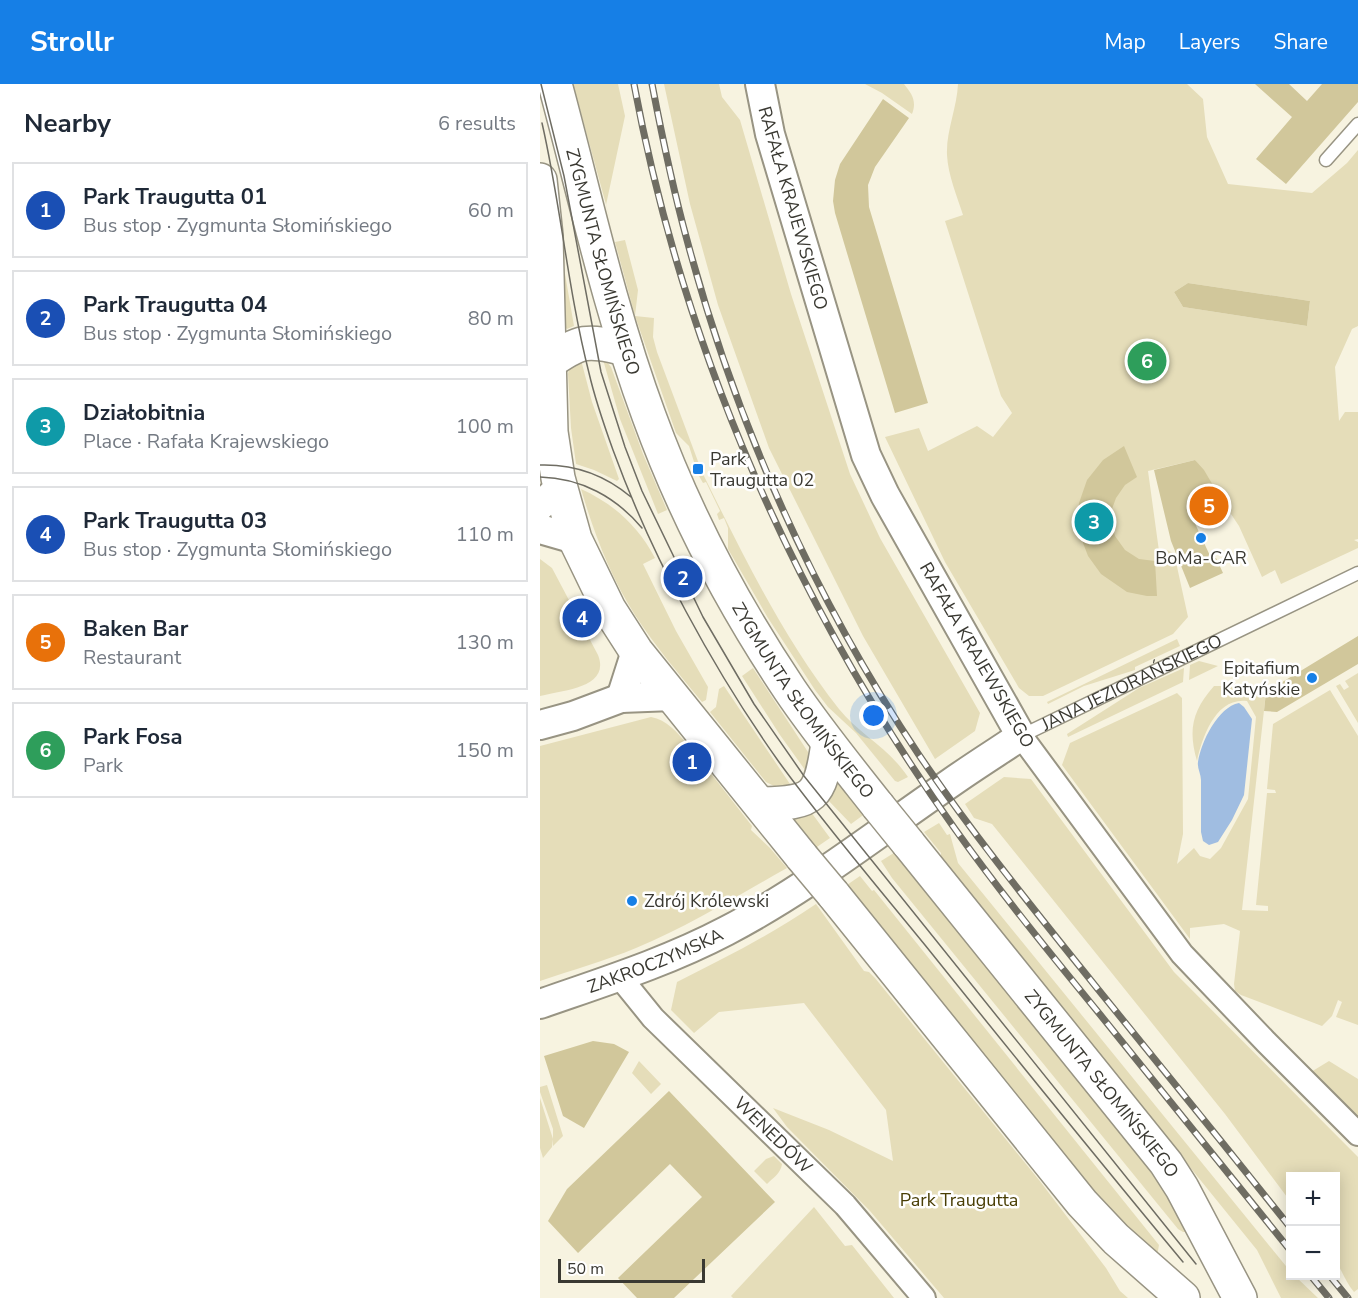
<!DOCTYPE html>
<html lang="en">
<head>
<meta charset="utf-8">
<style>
  body { margin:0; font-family:"Nunito Sans",sans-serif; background:#f6f6f7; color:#1f2937 }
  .controls { position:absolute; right:18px; bottom:18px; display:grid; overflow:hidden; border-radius:0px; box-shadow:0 3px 15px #0003 }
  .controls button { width:54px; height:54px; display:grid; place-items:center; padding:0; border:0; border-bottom:2px solid #e0e1e3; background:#fff; color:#1f2937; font:30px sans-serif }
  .scale { position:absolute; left:18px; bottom:15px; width:147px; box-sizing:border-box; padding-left:6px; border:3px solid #3a3932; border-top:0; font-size:16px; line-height:21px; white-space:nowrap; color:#3a3932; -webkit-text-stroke:4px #fff; paint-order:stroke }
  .you { position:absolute; left:334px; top:632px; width:21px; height:21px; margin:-15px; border:4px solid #fff; border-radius:50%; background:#1a73e8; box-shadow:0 0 0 9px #1a73e833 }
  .badge { display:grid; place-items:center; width:39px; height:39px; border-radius:50%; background:#167fe6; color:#fff; font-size:20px; font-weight:700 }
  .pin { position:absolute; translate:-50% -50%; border:3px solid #fff; box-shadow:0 2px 6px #0006 }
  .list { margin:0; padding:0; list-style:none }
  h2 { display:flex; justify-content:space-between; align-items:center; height:78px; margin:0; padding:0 24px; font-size:26px }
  h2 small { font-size:20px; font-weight:400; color:#747a83 }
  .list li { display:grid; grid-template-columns:39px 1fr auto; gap:18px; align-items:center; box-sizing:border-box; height:96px; margin:0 12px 12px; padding:0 12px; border:2px solid #e0e1e3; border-radius:0px }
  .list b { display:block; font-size:22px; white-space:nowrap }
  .list p { margin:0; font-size:20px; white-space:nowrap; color:#747a83 }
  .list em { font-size:20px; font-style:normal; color:#747a83 }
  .map { position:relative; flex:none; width:818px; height:1214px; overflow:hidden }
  header { display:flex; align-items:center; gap:36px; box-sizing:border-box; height:84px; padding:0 30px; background:#167fe6; color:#fff }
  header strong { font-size:28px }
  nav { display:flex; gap:33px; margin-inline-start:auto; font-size:21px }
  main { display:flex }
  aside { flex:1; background:#fff }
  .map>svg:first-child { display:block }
  .green { fill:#e5ddb9; fill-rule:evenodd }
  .water { fill:#a0bde1 }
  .building { fill:#d1c79b }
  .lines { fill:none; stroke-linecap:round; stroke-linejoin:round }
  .service-casing { stroke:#989483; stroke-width:15 }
  .minor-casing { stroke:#989483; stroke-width:26 }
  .tertiary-casing { stroke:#989483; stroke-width:32 }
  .secondary-casing { stroke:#989483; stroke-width:36 }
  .service { stroke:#fff; stroke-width:12 }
  .minor { stroke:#fff; stroke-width:22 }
  .tertiary { stroke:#fff; stroke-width:28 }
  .secondary { stroke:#fff; stroke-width:33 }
  .tram { stroke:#6f6d63; stroke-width:1.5 }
  .rail-casing { stroke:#6f6d63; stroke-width:7 }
  .rail { stroke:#fff; stroke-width:4.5; stroke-dasharray:14; stroke-linecap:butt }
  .secondary-bridge-casing { stroke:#989483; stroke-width:36; stroke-linecap:butt }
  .secondary-bridge { stroke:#fff; stroke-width:33 }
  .poi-dot { fill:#167fe6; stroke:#fff; stroke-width:2 }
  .labels { text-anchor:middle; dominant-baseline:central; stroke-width:5; stroke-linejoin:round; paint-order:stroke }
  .street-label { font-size:18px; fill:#3a3932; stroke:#fff }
  .poi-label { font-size:18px; fill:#3a3932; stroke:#fff; text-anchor:start }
  .park-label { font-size:18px; fill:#493e05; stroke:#fff }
</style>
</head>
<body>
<header>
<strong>Strollr</strong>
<nav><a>Map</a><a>Layers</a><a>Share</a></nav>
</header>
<main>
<aside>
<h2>Nearby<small>6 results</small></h2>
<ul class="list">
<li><span class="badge" style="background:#1a4fb4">1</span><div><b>Park Traugutta 01</b><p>Bus stop · Zygmunta Słomińskiego</p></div><em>60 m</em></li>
<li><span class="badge" style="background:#1a4fb4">2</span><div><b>Park Traugutta 04</b><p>Bus stop · Zygmunta Słomińskiego</p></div><em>80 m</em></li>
<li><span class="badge" style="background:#0f9aa8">3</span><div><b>Działobitnia</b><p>Place · Rafała Krajewskiego</p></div><em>100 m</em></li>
<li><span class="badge" style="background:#1a4fb4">4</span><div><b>Park Traugutta 03</b><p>Bus stop · Zygmunta Słomińskiego</p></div><em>110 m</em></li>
<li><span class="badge" style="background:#e8710a">5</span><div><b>Baken Bar</b><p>Restaurant</p></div><em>130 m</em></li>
<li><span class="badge" style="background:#2e9e5b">6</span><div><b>Park Fosa</b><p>Park</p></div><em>150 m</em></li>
</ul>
</aside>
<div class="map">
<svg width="818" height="1214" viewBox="0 0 818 1214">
  <rect width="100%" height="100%" fill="#f7f3e0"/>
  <path class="green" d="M33,0h45l7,32 -19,89 7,25z
    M124,0h55l3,13 18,23 51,174 59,180 30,64 100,175 -5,18 -40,28 -72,-123 -94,-188 -51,-143 -28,-101z
    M325,0h39c8,10 13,17 8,30l-30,-21z
    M418,0h229l16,15 4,38 21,47 84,9 35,-30 11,-13v176l-6,3 -17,38 4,54 6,-9h13v127l-4,1 4,2v6l-77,36 -6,-14 -13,7 -23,-51 -44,-66 -47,11 11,80 7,-1 8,3 14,64 -15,17 -130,62h-14l-10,-8 -74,-126 -60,-125 34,-9 9,23 49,-25 16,11 19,-24 -11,-17 -56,-175 18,-6c-6,-19 -15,-40 -16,-60 -1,-24 10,-47 11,-71zM648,199l122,18 -3,25 -124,-19 -9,-15z
    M85,156l13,50 -3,26 19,2 -1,19 4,15 42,112 -4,1 -6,-19 -13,-13 -41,-117 -20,-74z
    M24,184l10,58 -7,3 -2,-2z
    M40,272l12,46 27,77 -2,2 -23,-11 -18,-6 -5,-36 -3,-54 1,-6z
    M62,272l9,11 32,87 24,56 -9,4 -38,-95z
    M163,390c40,81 80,164 136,235 20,25 49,38 69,68l-10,5 -3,-1 -39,-48 -28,-26 -13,-17 -47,-72 -40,-69v-21l-4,-10 -5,2 -2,-6 3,-3 -14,-29 -3,1 -4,-7z
    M41,405c33,15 57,37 74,69l-12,6 33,67 32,56 -2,13 -4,2c-23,-28 -47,-56 -67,-87 -25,-39 -41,-82 -54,-126z
    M0,475l12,9 46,87c13,33 -36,35 -58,41z
    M637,555l3,7 -45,21v3l-51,16 -36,18 -1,-2z
    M659,577l19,5 -29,14 1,-15z
    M213,584l55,84 2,11 -2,11 -28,-39 -38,-59z
    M644,584l-1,14 -115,55 -1,-3 72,-46z
    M818,589v50l-22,-37 4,-2 4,6 5,-3 -4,-6z
    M184,602l68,101 -14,1 -12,-6 -56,-70 6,-5 3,-18z
    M674,602h41l11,6 -24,218 26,1v-5l-12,-1 11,-112h9l-1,-3 -8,-1 6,-65 57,-34 28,46v289l-22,-8 6,-15 -4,-2 -6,16 -10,10 -81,-31 -6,-4 -1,-7 6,-53 -16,-7 -34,4v11l-128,-174 8,-22 107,-50 5,5 1,136 -6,30 17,-16 6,8 10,3 11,-11 27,-49 8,-82 -9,-16c-31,-4 -45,36 -50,60 -9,-31 -5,-50 17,-75z
    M111,633c16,3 26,15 36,27l-1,9 15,19 8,-1 43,55 -1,4 19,18 17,20c-50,28 -98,58 -151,80 -31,13 -64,22 -96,33v-235z
    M298,693l28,36 -15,11 -24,-25z
    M464,693l27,2 143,193 184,185v132l-4,3c-8,-9 -11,-20 -18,-30v-86h-46v25l-65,-87 -233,-290 -18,-6 -9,-14z
    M271,728l19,26 -16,11 -26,-31z
    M399,739l8,12 3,-1 8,29 332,408v5h5l23,22h-37l-24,-48 -311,-384 1,-2 -6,-6v-5l-17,-21z
    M357,767l248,305 46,76h-8l-5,-3 -286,-351 -11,-17z
    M320,792l12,15 2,-1 285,355 -2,11 -30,-23 -283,-346z
    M276,820l48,67 5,1 6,6 164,202 67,88 14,23 8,7h-184l-74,-87 -83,-84 -14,-19 56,22 64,31 -7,-51 -82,-107 -85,9 -25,21 -23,-23 6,-28c48,-24 95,-48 139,-78z
    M99,977l22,23 -10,10 -19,-21z
    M789,977l29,18v40l-47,-47z
    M7,1001l16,51 -10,10v-17l-13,-37v-5z
    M0,1014l13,41 -1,8 -9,11 -3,-10z
    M234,1072l8,8c-1,9 -9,14 -15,20l-13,-13 12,-12z
    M274,1123l31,39 7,-1 42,53h-161l-2,-2z"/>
  <path class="water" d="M699,619l5,4 8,12 -8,76 -12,25 -14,22 -9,3 -6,-4 -2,-9c0,-17 0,-35 0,-52 0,-6 -4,-12 -3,-18 3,-20 20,-55 41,-59z"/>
  <path class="building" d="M715,0h34l18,17 15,-17h36v18l-72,82 -30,-25 36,-42z
    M343,15l26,19 -34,49 -7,18 1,22 59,196 -33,10 -60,-200 -2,-12 2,-21 5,-16z
    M648,199l122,18 -3,25 -124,-19 -9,-15z
    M584,362l13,31 -12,8 -9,13 -4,11v16l3,11 10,14 14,9 16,2 2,35h-10l-20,-4 -26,-18 -13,-18 -11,-29 2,-24 8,-23 16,-20z
    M655,376l9,10 17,29 -29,18 20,43 4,-2 7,15 -33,15 -19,-47 -17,-71z
    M818,552v28l-81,48 -13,-1 2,-19z
    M53,957l21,3 15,8 -45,76 -21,-12 -19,-60z
    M129,1007l106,111 -101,96h-37l-19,-20 84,-81 -32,-33 -92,89 -30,-32 19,-32z"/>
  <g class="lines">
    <g class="service-casing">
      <g id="service">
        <path d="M786,76l32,-36"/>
        <path id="s1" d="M481,652l337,-163"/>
      </g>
    </g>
    <g class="minor-casing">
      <g id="minor">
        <path d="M481,652l161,218 84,88 92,92"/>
        <path id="s2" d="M79,892l34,42 192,187 79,93"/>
      </g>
    </g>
    <g class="tertiary-casing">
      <g id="tertiary">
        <path d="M0,422l20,-19"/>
        <path d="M0,445l35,10"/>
        <path d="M81,614l15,-47"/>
        <path d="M0,641l33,-9 48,-18 52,-2"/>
        <path id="s3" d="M0,920c63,-22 127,-42 186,-73 79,-41 150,-97 223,-147 24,-17 48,-32 72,-48l-136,-241 -19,-40 -96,-321 -10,-50"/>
      </g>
    </g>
    <g class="secondary-casing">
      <g id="secondary">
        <path id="s4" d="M15,0c30,111 54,224 94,332 35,96 84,189 141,274 27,40 58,78 88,116"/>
        <path d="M0,96l6,56 5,196 7,46 17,61 34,70 27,42 166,206"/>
        <path d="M8,279c34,-24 38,-23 78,-14"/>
        <path d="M220,720c55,-1 60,-6 68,-61"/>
        <path id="s5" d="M368,759l258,320 16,25 58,110"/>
        <path d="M293,810l249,309 34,36 67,59"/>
      </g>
    </g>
    <use href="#service" class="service"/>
    <use href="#minor" class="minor"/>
    <use href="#tertiary" class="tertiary"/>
    <use href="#secondary" class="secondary"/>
    <path class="tram" d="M1,0l23,92 37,196 24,75 17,44 61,126 51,87 50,72 392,488
      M2,39c19,83 26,168 47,250 6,26 15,52 24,77 39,107 100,219 166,312 46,63 97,123 146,183 85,106 171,212 258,317
      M0,381c33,-1 65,10 91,32
      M0,393c41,1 76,20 102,51"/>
    <g class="rail-casing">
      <path id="rail" d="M94,0c50,269 163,523 321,745 45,63 94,123 143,183 64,79 128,159 192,238
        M112,0c10,52 21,105 35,156 49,183 127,358 232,515 55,81 117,157 178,233 65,80 129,159 193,239
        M771,1192l18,22
        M790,1192l18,22"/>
    </g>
    <use href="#rail" class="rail"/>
    <g class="secondary-bridge-casing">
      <path id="secondary-bridge" d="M338,722l30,37
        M262,773l31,37"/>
    </g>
    <use href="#secondary-bridge" class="secondary-bridge"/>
  </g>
  <g class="poi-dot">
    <rect x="152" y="379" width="12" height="12" rx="3"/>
    <circle cx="661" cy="454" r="6"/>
    <circle cx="772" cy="594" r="6"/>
    <circle cx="92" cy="817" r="6"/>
  </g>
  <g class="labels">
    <g class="street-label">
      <text transform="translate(253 124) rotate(74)">RAFAŁA KRAJEWSKIEGO</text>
      <text stroke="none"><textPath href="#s4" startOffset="184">ZYGMUNTA SŁOMIŃSKIEGO</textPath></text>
      <text transform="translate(437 571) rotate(60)">RAFAŁA KRAJEWSKIEGO</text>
      <text stroke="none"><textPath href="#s1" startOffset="123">JANA JEZIORAŃSKIEGO</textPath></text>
      <text stroke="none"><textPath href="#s4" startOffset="670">ZYGMUNTA SŁOMIŃSKIEGO</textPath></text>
      <text stroke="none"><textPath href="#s3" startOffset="123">ZAKROCZYMSKA</textPath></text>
      <text stroke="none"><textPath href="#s5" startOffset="309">ZYGMUNTA SŁOMIŃSKIEGO</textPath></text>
      <text stroke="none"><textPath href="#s2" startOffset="222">WENEDÓW</textPath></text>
    </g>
    <g class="poi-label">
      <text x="170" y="375">Park<tspan x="170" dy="21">Traugutta 02</tspan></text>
      <text x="661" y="474" text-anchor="middle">BoMa-CAR</text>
      <text x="760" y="584" text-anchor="end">Epitafium<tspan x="760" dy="21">Katyńskie</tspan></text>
      <text x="104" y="817">Zdrój Królewski</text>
    </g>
    <g class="park-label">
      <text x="419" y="1116">Park Traugutta</text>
    </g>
  </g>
</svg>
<div class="controls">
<button>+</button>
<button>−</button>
</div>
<div class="scale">50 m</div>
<div class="you"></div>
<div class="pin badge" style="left:152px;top:678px;background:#1a4fb4">1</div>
<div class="pin badge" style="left:143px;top:494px;background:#1a4fb4">2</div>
<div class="pin badge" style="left:554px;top:438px;background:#0f9aa8">3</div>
<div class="pin badge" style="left:42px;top:534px;background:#1a4fb4">4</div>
<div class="pin badge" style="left:669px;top:422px;background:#e8710a">5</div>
<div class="pin badge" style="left:607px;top:277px;background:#2e9e5b">6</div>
</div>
</main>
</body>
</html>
